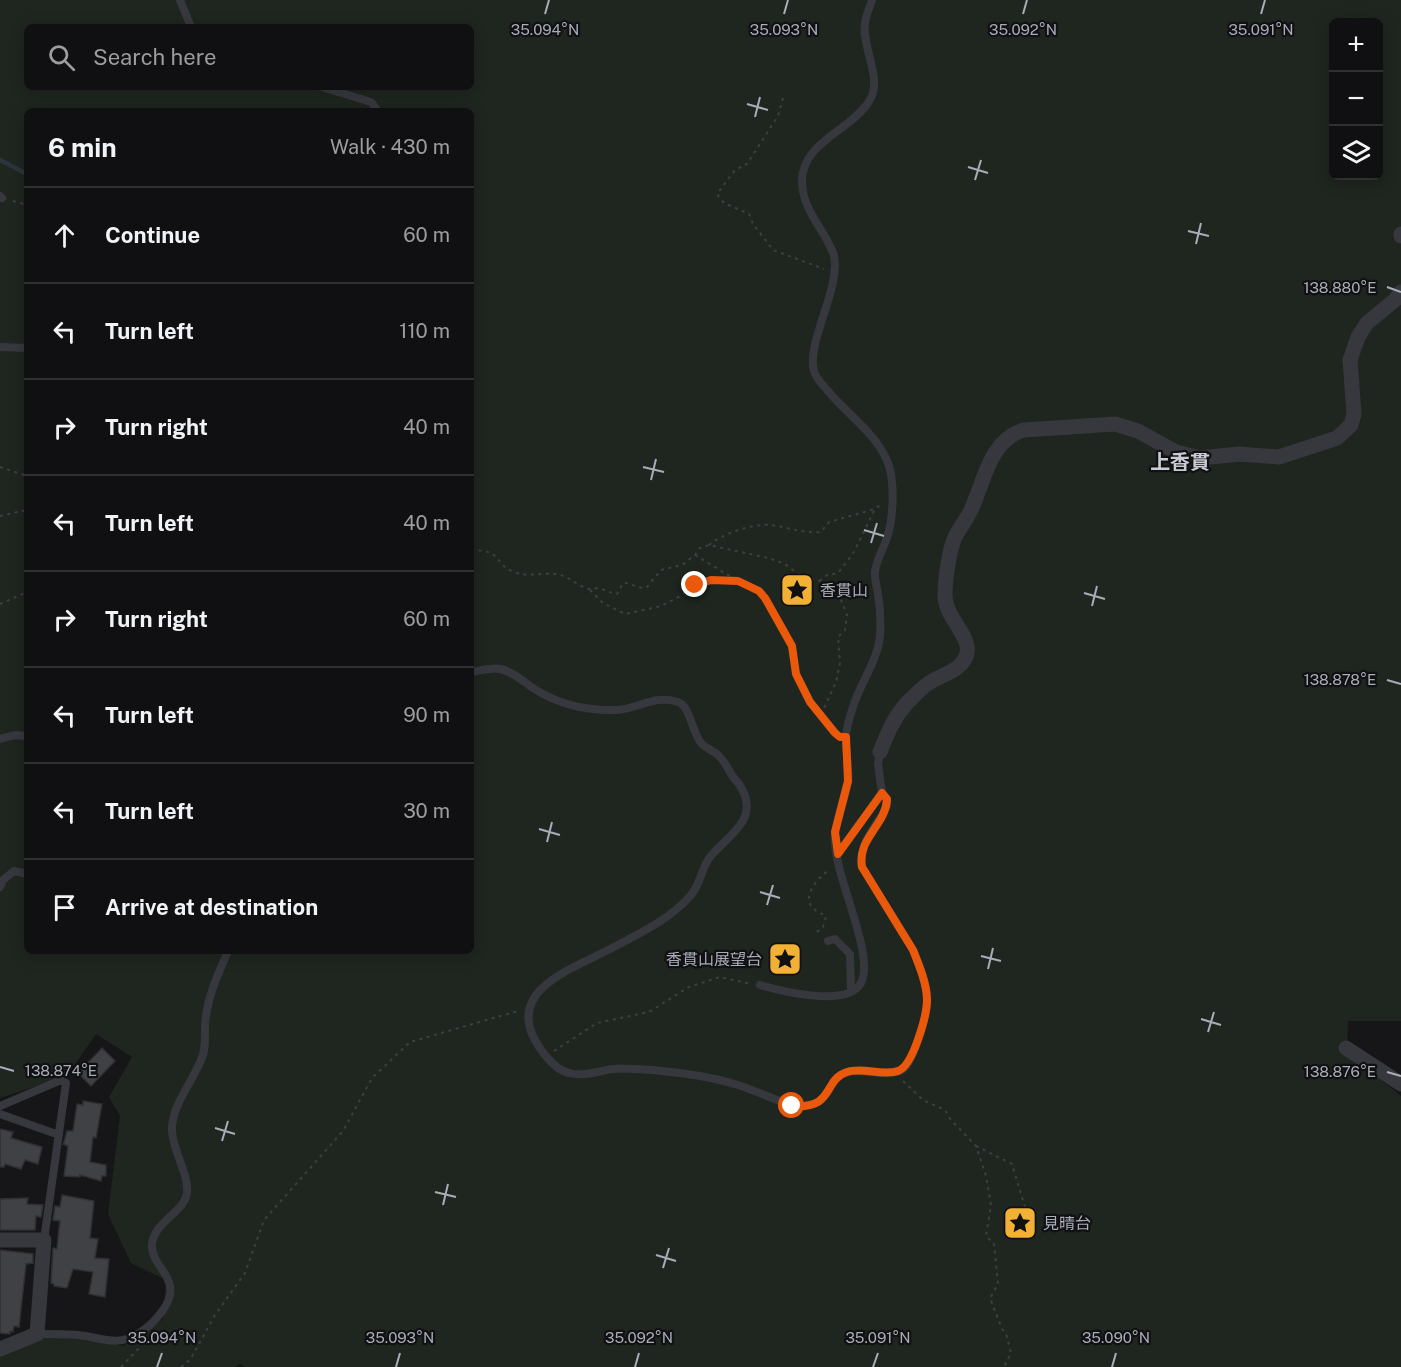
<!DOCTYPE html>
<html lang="en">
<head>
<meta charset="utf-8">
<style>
  body { margin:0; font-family:"Public Sans","Noto Sans JP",sans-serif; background:#19191b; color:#f1f3f6 }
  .controls { position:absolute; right:18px; top:18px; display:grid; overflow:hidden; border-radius:9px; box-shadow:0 3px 15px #0003 }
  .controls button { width:54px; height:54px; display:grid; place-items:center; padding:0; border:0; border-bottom:2px solid #303032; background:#101012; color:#f1f3f6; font:30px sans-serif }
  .stop { position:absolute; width:18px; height:18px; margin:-14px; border:4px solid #ea580c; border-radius:50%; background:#fff }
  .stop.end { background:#ea580c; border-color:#fff; box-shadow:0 2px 6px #0008 }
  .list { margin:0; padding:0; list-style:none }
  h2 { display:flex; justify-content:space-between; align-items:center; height:78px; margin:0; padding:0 24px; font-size:26px }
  h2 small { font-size:20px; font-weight:400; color:#9c9d9f }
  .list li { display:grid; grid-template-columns:39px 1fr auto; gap:18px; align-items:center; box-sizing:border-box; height:96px; padding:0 24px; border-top:2px solid #303032 }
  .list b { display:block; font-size:22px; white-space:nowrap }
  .list em { font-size:20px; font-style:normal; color:#9c9d9f }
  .icon { flex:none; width:33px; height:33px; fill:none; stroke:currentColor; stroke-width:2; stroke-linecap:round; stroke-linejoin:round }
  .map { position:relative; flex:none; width:1401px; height:1367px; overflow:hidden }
  .search { position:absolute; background:#101012; box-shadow:0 3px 15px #0003; left:24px; top:24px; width:450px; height:66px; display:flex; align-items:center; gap:15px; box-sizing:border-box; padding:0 21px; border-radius:9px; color:#9c9d9f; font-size:22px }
  .panel { position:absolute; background:#101012; box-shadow:0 3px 15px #0003; left:24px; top:108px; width:450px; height:846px; border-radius:9px }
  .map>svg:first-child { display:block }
  .green { fill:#1e261f; fill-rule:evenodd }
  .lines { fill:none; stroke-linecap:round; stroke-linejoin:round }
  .stream { stroke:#2c353c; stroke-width:4.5 }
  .building { fill:#404145; stroke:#303034; stroke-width:1.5 }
  .path { stroke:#3d3f44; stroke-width:2; stroke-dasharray:3 4.5; stroke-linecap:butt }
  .service { stroke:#37383d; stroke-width:8 }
  .minor { stroke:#37383d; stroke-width:15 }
  .route { stroke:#ea580c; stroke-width:8 }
  .ticks { fill:none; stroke:#a8adb8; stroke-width:2 }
  .labels { text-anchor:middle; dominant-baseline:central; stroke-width:4.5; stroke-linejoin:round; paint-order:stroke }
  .poi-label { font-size:16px; fill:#a8adb8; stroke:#111113; text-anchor:start }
  .quarter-label { font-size:20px; font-weight:bold; fill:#c9ccd4; stroke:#111113 }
  .ticks-label { font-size:15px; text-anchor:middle; fill:#a8adb8; stroke:#111113; stroke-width:4.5; stroke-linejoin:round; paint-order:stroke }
</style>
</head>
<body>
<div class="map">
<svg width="1401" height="1367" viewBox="0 0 1401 1367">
  <rect width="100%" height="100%" fill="#161618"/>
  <path class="green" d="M0,0h1401v1021h-53l-1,31 54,44v271h-1155l-6,-3 -6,3h-234v-16l32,-14 46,1 46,8 39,-27 3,-39 -35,-17 -23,-49 12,-98 -11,-19 23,-40 -36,-23 -29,42 -67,22zM1334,22h44v154h-44zM27,27h444v60h-444zM27,111h444v840h-444z"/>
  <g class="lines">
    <path class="stream" d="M0,160l27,14"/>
  </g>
  <path class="building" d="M102,1048l13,13 -24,25 -13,-13z
    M83,1101l19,3 -6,34 -3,-1 -3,25 16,3v11h-4l-1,5 -21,-6v2l-16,-1 4,-30 -5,-2 1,-2 3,-11h6l4,-27 6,1z
    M0,1129l13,3 -2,6 31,9 -4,17 -13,-4 -4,9 -16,-5 -1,3h-4z
    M62,1195l32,6 -4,37 8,1 -3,19 14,1 -4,38 -16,-3 4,-22 -20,-3 -6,19 -13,-2v-2l-3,-1 2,-35 4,1 2,-21 1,-7 -7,-1 2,-14 5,1z
    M28,1198l-1,6 16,1 -2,12 -5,-1 -1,14h-35v-31z
    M0,1250l33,4v9l-7,1 -7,63 -5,-1 -1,6 -3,-1v3l-10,-1z"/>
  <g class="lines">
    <path class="path" d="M783,98l-5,18 -31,48 -12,6 -18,24 7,9 25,11 4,10 20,26 51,19
      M13,201l14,4
      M0,467l27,9
      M0,516l27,-6
      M709,545c12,-11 45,-22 62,-20 17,2 33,9 50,7l8,-10 46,-13
      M471,550c33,0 22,14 43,22 16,6 31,-1 46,3 10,2 20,13 30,14 3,0 6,-1 9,-1 6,2 11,5 18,6l6,-11c8,-1 14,7 24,4l14,-17 21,-5 13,-10 5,-7 9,-3 59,13 17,6 19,14 16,3 7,8 13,9 7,16 -2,16 -7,7 2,26 -4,19 -15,33 14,18
      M695,555l43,26 21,10 6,7 27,49 4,27 9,19 5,9 10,12
      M820,581l4,-5 14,-3 4,-5 12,-16 21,-43 6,-5
      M590,590l13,13 22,11 36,-8 16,-8 18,-13 16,-5 27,1
      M0,604l27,-12
      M817,932l6,-5 3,-11c-5,-3 -14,-6 -16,-12 -5,-12 10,-28 18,-33
      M554,1051l43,-28 52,-11 40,-25 31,-10 31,7
      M903,1081l20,19 22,10 6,10 25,26 10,30 5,29 -5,31 8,8 4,40 -8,14 12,31 4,4 5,20 -7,14
      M976,1146l36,18 18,60
      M121,1367l21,-22
      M181,1367l9,-7 25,-45 30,-42 19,-53 79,-89 29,-53 38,-36 108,-31"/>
    <path class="service" d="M180,0l11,27
      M322,87l49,15 7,9
      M0,196l2,2
      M0,347l27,1
      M471,672c9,-1 20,-5 29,-3 12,2 24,13 33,19 26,17 53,23 83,22 22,-1 40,-16 62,-8 12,4 14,30 23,41 5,6 14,8 19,14 6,6 9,14 13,20 3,4 7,7 9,12 17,32 -15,47 -32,68 -9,11 -9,27 -19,38 -20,24 -54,40 -81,54 -31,17 -100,38 -77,87 6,13 21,34 36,37 14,4 30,-2 44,-4 8,-1 16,0 24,0 33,2 69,6 101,16 18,6 36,14 54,21 45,3 30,-26 55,-34 17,-5 40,7 56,-3 11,-7 24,-56 24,-69 0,-16 -8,-35 -14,-50l-51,-83c-4,-24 15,-41 25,-61v-7l-5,-6 -44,60
      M0,739l15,-4 12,1
      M880,752l-2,12 4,29
      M0,887l3,-7 11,-9 13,3
      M828,941l7,-2 15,15 1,38
      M760,985c21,6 87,23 101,-2 15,-30 -30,-112 -26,-149 2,-18 10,-34 13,-52 2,-15 -3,-31 -2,-47 1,-9 4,-19 7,-28 7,-24 25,-46 27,-72 1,-12 0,-28 -2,-41 -1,-8 -4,-15 -3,-23 2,-12 8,-22 12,-33 6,-19 7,-45 4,-64 -6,-35 -43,-58 -63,-83 -5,-6 -12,-12 -14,-20 -8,-28 27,-83 20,-115 -1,-5 -5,-11 -7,-16 -11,-19 -25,-36 -25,-59 0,-38 47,-50 66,-78 17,-23 -7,-55 -3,-80 1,-8 5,-16 7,-23
      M0,1106l61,-26 5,3 -22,157
      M0,1114l59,21
      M37,1334c13,0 27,0 41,1 23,2 38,13 61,-2 12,-7 28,-24 31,-38 4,-20 -19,-31 -18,-50 2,-24 32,-32 35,-52 2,-18 -14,-42 -15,-62 -1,-25 20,-48 29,-71 7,-15 2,-29 5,-44 3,-23 13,-44 22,-65"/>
    <path class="minor" d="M1401,234v2
      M880,752c7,-18 13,-33 26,-48 7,-7 15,-16 23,-21 13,-9 34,-12 38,-30 4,-17 -23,-37 -22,-58 0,-15 4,-45 10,-58 4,-8 12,-18 16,-27 13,-28 19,-71 53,-80l91,-6 23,7 38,21 24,6 39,-4 40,3 58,-19 14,-13 3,-11 -4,-54 8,-23 9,-14 28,-23 6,-8
      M1346,1048l55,36
      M0,1240h44l-7,94 -37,15"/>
  </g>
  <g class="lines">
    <path class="route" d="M695,585l16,-5 27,1 21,10 6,7 27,48 4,28 14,28 25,31 5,4h6l2,44 -13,51 3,22 44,-61 5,6c-1,26 -30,39 -25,68l51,83c6,15 14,34 14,50 0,15 -14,66 -29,71 -16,5 -35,-4 -51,1 -25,8 -11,37 -55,34"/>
  </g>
  <path class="ticks" d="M545,14l4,-14M784,14l4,-14M1023,14l4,-14M1261,14l4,-14M747,104l21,6M755,117l5,-20M968,167l20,6M975,180l6,-20M1188,231l21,5M1196,244l5,-21M1387,287l14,5M643,467l21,5M651,480l5,-21M864,530l20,6M871,543l6,-20M1084,593l21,6M1092,606l5,-20M1387,680l14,4M539,829l21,6M547,842l5,-20M760,892l20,6M767,905l6,-20M981,956l20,5M988,969l5,-21M1201,1019l20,6M1208,1032l6,-20M0,1067l14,4M1387,1072l14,4M215,1128l20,6M222,1141l6,-20M435,1192l21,5M443,1205l5,-21M656,1255l20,6M663,1268l6,-20M157,1367l5,-14M396,1367l4,-14M635,1367l4,-14M873,1367l5,-14M1112,1367l4,-14"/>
  <defs>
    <g id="sight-square" transform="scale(1.725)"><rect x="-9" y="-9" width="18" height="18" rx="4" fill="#f2b134" stroke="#111113"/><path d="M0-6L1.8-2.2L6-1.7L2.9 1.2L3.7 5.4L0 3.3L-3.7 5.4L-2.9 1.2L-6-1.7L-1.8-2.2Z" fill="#111"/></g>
  </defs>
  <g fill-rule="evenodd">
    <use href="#sight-square" x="797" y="590"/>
    <use href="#sight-square" x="785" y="959"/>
    <use href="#sight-square" x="1020" y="1223"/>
  </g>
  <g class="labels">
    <g class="poi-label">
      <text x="820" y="590">香貫山</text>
      <text x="762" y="959" text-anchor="end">香貫山展望台</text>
      <text x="1043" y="1223">見晴台</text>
    </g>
    <g class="quarter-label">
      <text x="1180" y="462">上香貫</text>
    </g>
  </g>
  <g class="ticks-label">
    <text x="545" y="35">35.094°N</text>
    <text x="784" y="35">35.093°N</text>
    <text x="1023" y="35">35.092°N</text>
    <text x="1261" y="35">35.091°N</text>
    <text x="1340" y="293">138.880°E</text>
    <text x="1340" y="685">138.878°E</text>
    <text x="61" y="1076">138.874°E</text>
    <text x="1340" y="1077">138.876°E</text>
    <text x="162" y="1343">35.094°N</text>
    <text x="400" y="1343">35.093°N</text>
    <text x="639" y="1343">35.092°N</text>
    <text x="878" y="1343">35.091°N</text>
    <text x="1116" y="1343">35.090°N</text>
  </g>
</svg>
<div class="controls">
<button>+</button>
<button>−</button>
<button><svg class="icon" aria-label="layers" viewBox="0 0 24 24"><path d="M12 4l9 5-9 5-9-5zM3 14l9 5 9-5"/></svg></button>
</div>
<div class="stop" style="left:792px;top:1106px"></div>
<div class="stop end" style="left:695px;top:585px"></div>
<div class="search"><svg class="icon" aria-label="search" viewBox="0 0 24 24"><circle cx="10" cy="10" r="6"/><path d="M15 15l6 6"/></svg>Search here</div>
<section class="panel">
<h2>6 min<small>Walk · 430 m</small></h2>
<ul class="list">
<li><svg class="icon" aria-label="ahead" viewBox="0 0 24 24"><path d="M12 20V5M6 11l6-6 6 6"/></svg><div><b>Continue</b></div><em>60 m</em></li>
<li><svg class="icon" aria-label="left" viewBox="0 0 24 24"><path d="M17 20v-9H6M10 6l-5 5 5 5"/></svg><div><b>Turn left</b></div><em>110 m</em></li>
<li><svg class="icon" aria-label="right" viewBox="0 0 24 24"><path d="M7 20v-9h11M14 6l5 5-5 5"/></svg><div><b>Turn right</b></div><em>40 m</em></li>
<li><svg class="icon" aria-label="left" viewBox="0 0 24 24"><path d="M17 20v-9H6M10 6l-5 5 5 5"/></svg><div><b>Turn left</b></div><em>40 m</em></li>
<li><svg class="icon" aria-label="right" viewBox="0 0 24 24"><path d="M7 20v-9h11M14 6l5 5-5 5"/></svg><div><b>Turn right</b></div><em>60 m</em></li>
<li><svg class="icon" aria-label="left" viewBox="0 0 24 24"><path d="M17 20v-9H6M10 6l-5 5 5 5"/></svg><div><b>Turn left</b></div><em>90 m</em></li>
<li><svg class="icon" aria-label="left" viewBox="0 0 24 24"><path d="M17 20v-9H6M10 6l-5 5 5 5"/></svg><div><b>Turn left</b></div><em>30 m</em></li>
<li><svg class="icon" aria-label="arrive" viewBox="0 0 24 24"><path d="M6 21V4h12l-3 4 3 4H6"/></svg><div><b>Arrive at destination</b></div></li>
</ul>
</section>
</div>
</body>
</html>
